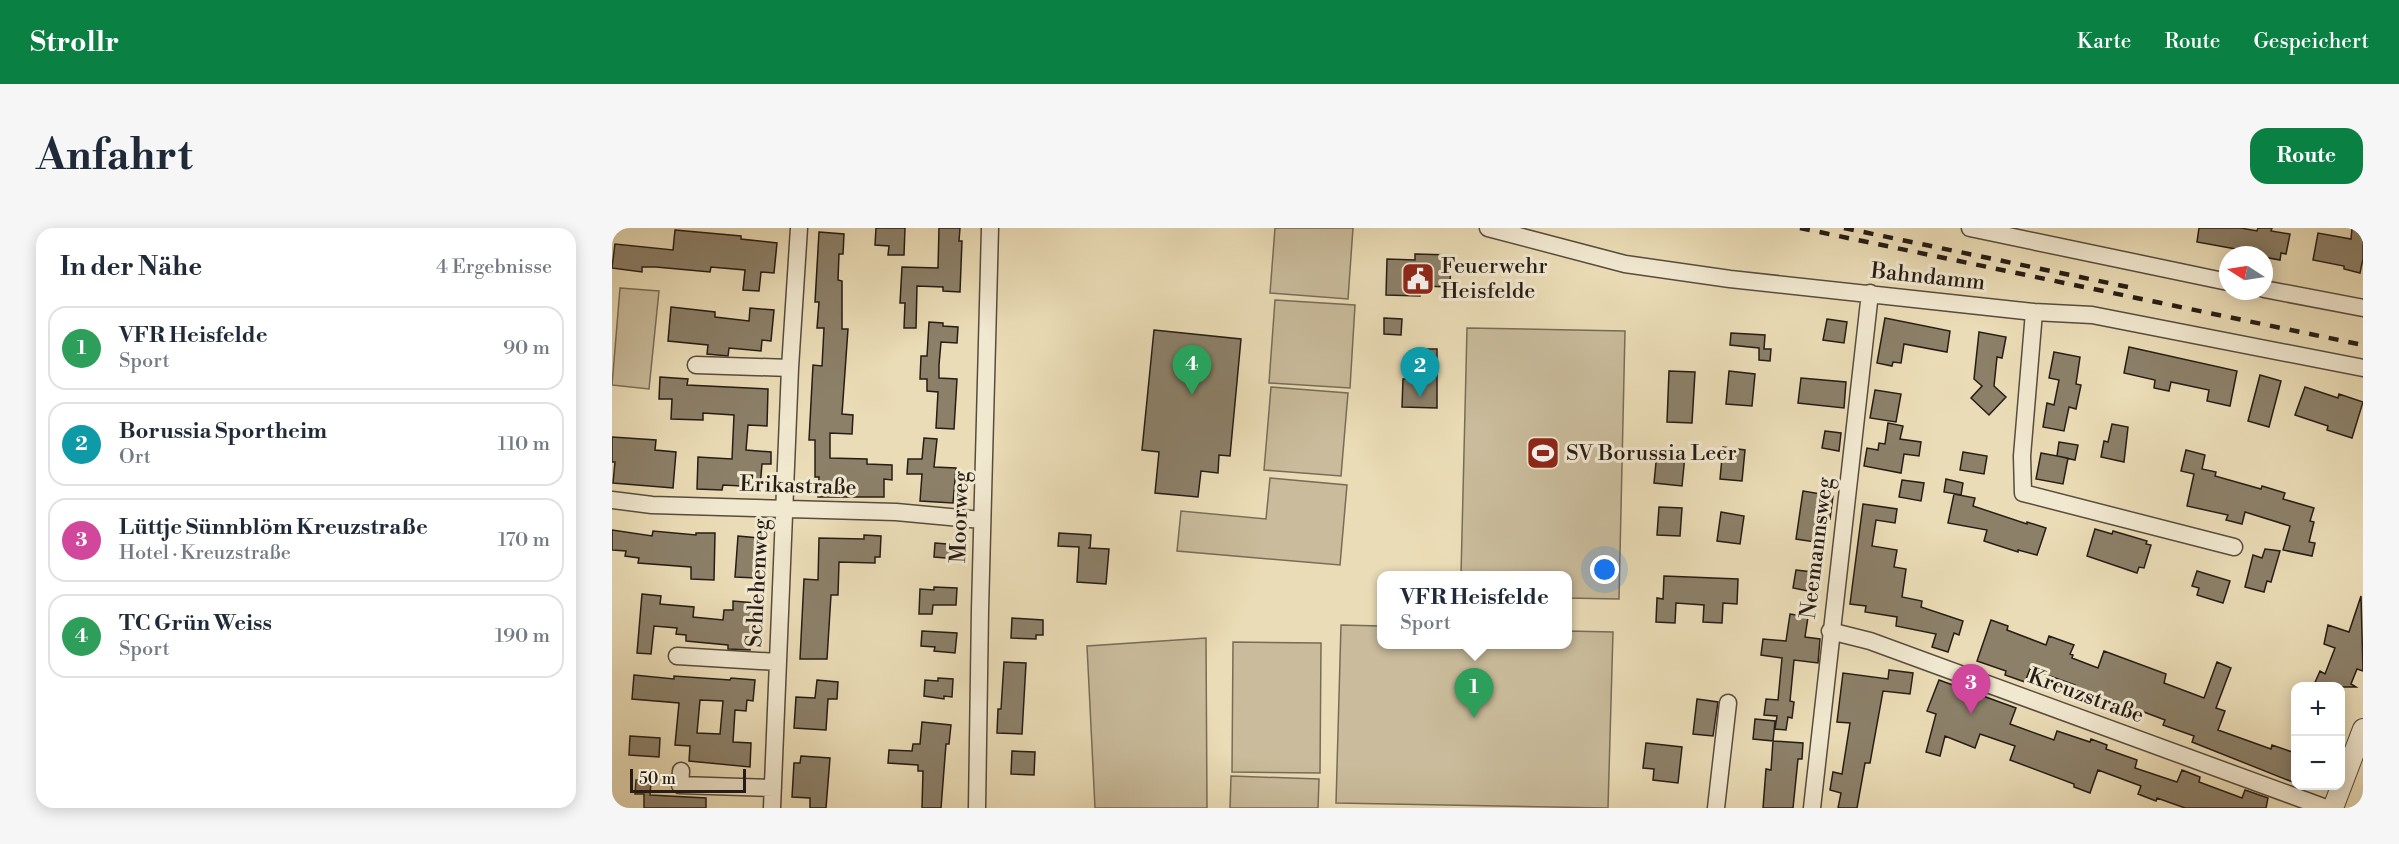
<!DOCTYPE html>
<html lang="de">
<head>
<meta charset="utf-8">
<style>
  body { margin:0; font-family:"Libre Bodoni",serif; background:#f6f6f7; color:#1f2937 }
  .controls { position:absolute; right:18px; bottom:18px; display:grid; overflow:hidden; border-radius:12px; box-shadow:0 3px 15px #0003 }
  .controls button { width:54px; height:54px; display:grid; place-items:center; padding:0; border:0; border-bottom:2px solid #e0e1e3; background:#fff; color:#1f2937; font:30px sans-serif }
  .compass { position:absolute; left:1607px; top:18px; width:54px; height:54px; border-radius:50%; background:#fff; box-shadow:0 3px 15px #0003; rotate:282deg }
  .scale { position:absolute; left:18px; bottom:15px; width:116px; box-sizing:border-box; padding-left:6px; border:3px solid #271c16; border-top:0; font-size:16px; line-height:21px; white-space:nowrap; color:#271c16; -webkit-text-stroke:4px #f1e8d0; paint-order:stroke }
  .you { position:absolute; left:993px; top:342px; width:21px; height:21px; margin:-15px; border:4px solid #fff; border-radius:50%; background:#1a73e8; box-shadow:0 0 0 9px #1a73e833 }
  .badge { display:grid; place-items:center; width:39px; height:39px; border-radius:50%; background:#0b8043; color:#fff; font-size:20px; font-weight:700 }
  .pin { position:absolute; translate:-50% -50px; filter:drop-shadow(0 2px 3px #0008) }
  .pin::after { content:''; position:absolute; top:32px; width:21px; height:18px; background:inherit; clip-path:polygon(0 0,100% 0,50% 100%) }
  .popup { position:absolute; left:765px; top:343px; width:195px; height:78px; box-sizing:border-box; display:grid; place-content:center; border-radius:12px; background:#fff; filter:drop-shadow(0 2px 4px #0005); font-size:20px; white-space:nowrap; color:#747a83 }
  .popup b { font-size:22px; color:#1f2937 }
  .popup::after { content:''; position:absolute; left:50%; top:100%; margin-left:-12px; border:12px solid transparent; border-top-color:#fff }
  .list { margin:0; padding:0; list-style:none }
  h2 { display:flex; justify-content:space-between; align-items:center; height:78px; margin:0; padding:0 24px; font-size:26px }
  h2 small { font-size:20px; font-weight:400; color:#747a83 }
  .list li { display:grid; grid-template-columns:39px 1fr auto; gap:18px; align-items:center; box-sizing:border-box; height:84px; margin:0 12px 12px; padding:0 12px; border:2px solid #e0e1e3; border-radius:18px }
  .list b { display:block; font-size:22px; white-space:nowrap }
  .list p { margin:0; font-size:20px; white-space:nowrap; color:#747a83 }
  .list em { font-size:20px; font-style:normal; color:#747a83 }
  .map { position:relative; flex:none; width:1751px; height:580px; overflow:hidden; border-radius:18px }
  header { display:flex; align-items:center; gap:36px; box-sizing:border-box; height:84px; padding:0 30px; background:#0b8043; color:#fff }
  header strong { font-size:28px }
  nav { display:flex; gap:33px; margin-inline-start:auto; font-size:21px }
  .intro { display:flex; align-items:center; justify-content:space-between; box-sizing:border-box; height:144px; padding:0 36px }
  h1 { margin:0; font-size:42px }
  .button { padding:15px 27px; border-radius:18px; background:#0b8043; color:#fff; font-size:21px; font-weight:700 }
  main { display:flex; gap:36px; padding:0 36px }
  aside { flex:1; background:#fff; border-radius:18px; box-shadow:0 3px 15px #0003 }
  .map>svg:first-child { display:block }
  .green { fill:#c9bb9b; stroke:#786c58; stroke-width:1.5 }
  .building { fill:#8c8069; stroke:#271c16; stroke-width:1.5; fill-rule:evenodd }
  .lines { fill:none; stroke-linecap:round; stroke-linejoin:round }
  .minor-casing { stroke:#584c3e; stroke-width:19 }
  .tertiary-casing { stroke:#584c3e; stroke-width:22 }
  .minor { stroke:#f1e8d0; stroke-width:16 }
  .tertiary { stroke:#f1e8d0; stroke-width:20 }
  .rail { stroke:#271c16; stroke-width:4.5; stroke-dasharray:10 10; stroke-linecap:butt }
  .labels { text-anchor:middle; dominant-baseline:central; stroke-width:6; stroke-linejoin:round; paint-order:stroke }
  .poi-label { font-size:22px; fill:#271c16; stroke:#f1e8d0; text-anchor:start }
  .street-label { font-size:22px; fill:#271c16; stroke:#f1e8d0 }
</style>
</head>
<body>
<header>
<strong>Strollr</strong>
<nav><a>Karte</a><a>Route</a><a>Gespeichert</a></nav>
</header>
<div class="intro"><h1>Anfahrt</h1><a class="button">Route</a></div>
<main>
<aside>
<h2>In der Nähe<small>4 Ergebnisse</small></h2>
<ul class="list">
<li><span class="badge" style="background:#2e9e5b">1</span><div><b>VFR Heisfelde</b><p>Sport</p></div><em>90 m</em></li>
<li><span class="badge" style="background:#0f9aa8">2</span><div><b>Borussia Sportheim</b><p>Ort</p></div><em>110 m</em></li>
<li><span class="badge" style="background:#d1479c">3</span><div><b>Lüttje Sünnblöm Kreuzstraße</b><p>Hotel · Kreuzstraße</p></div><em>170 m</em></li>
<li><span class="badge" style="background:#2e9e5b">4</span><div><b>TC Grün Weiss</b><p>Sport</p></div><em>190 m</em></li>
</ul>
</aside>
<div class="map">
<svg width="1751" height="580" viewBox="0 0 1751 580">
  <rect width="100%" height="100%" fill="#eadcb6"/>
  <filter id="stains"><feTurbulence type="fractalNoise" baseFrequency=".00333" numOctaves="4"/><feColorMatrix values="0 0 0 0 .2 0 0 0 0 .09 0 0 0 0 .02 0 0 0 .5 -.17"/></filter>
  <radialGradient id="worn" r=".72"><stop offset=".6" stop-color="#630" stop-opacity="0"/><stop offset="1" stop-color="#630" stop-opacity=".3"/></radialGradient>
  <path class="green" d="M663,0h78l-5,71 -78,-6z
    M8,60l39,3 -10,98 -37,-4z
    M663,72l80,5 -5,83 -81,-5z
    M855,100l158,3 -6,268 -52,-1v-22l-106,-1z
    M659,159l77,6 -7,83 -77,-6z
    M658,250l77,7 -7,80 -163,-14 4,-40 85,8z
    M729,397l40,1v18h186v-13l46,1 -5,176 -272,-5z
    M594,410l1,170h-112l-8,-162z
    M621,414l88,1 -1,130 -88,-1z
    M619,548l88,3 -1,29h-88z"/>
  <path class="building" d="M264,0h29l-1,27h-16l1,-9 -14,-1z
    M327,0h21l-1,13h3l-2,51 -17,-1v-4l-26,-1 -1,42h-12l1,-25h-5l2,-36 36,1z
    M1587,0h42l16,3 1,-3h14l-1,3 19,3 -4,20 -5,-1 -1,7 -16,-3 -1,-3 -66,-12z
    M1740,0h11v31l-3,14 -16,-4v-3l-31,-6 5,-27 33,6z
    M63,2l66,6v3l36,4 -3,30 -13,-1 -2,19 -16,-1 2,-20 -34,-3 -1,5 -54,-5h-14v5l-30,-4 3,-24 58,6z
    M207,4l25,2 -1,20h-4l-1,26 4,1v48h6l-6,85 11,1 -1,19 -22,-1v25l37,1v5l25,1v15l-8,-1v18h-66l1,-20h-4v-37h-6l4,-75 9,1 2,-38h-7l2,-26h-4z
    M803,26l36,1 -1,32 -29,-1 -1,10 -34,-1 1,-36 28,1z
    M59,79l44,5v5l34,4 1,-13 24,2 -3,31 -9,-1 -1,11 -32,-3 -1,8 -21,-2 1,-9 -40,-4z
    M772,90l18,1 -1,16 -17,-1z
    M1273,90l65,13 -3,21 -43,-8 -3,19 -8,-1 -1,4 -15,-3z
    M1215,91l20,3 -3,21 -21,-3z
    M317,94l14,1v3l15,1 -1,16 -16,-1 -2,23v13l18,1 -3,50 -18,-1 2,-36 -11,-1v-12h-7l1,-23h6z
    M542,102l87,9 -11,117 -11,-1 -1,18 -17,-2 -3,26 -43,-4 4,-41 -17,-2z
    M1367,104l27,5 -4,21 -5,-1 -3,29 12,11 -17,18 -18,-17 11,-12 -8,-7z
    M1119,105l34,2 -1,14h7l-1,12 -11,-1v-12l-29,-3z
    M1517,119l108,24 -7,35 -23,-5 2,-11 -38,-8 -2,9 -15,-3 1,-8 -31,-7z
    M802,121h23v59l-35,-1 1,-28h11z
    M1442,124l26,5 -4,27 5,1 -5,24 -7,-2 -5,24 -21,-4 4,-24 7,2 5,-25 -10,-2z
    M1057,143l26,1 -3,51 -25,-1z
    M1117,143l26,3 -3,32 -26,-2z
    M1648,147l21,6 -12,46 -21,-6z
    M48,149l28,2 -1,6 81,4 -1,37 -19,-1 -2,25 25,2v12h-9l-2,23 -37,-2 -1,5 -25,-1 1,-32 34,2 2,-44 -31,-2v7l-32,-1 1,-20h-13z
    M1189,150l45,4 -2,26 -46,-5z
    M1693,159l33,11 1,-4 24,8 -11,36 -25,-8 1,-4 -33,-11z
    M1263,162l26,4 -5,28 -26,-4z
    M1276,195l15,3 -3,13 21,3 -2,14 -15,-2 -3,19 -37,-7 3,-18 11,2 1,-7 6,1z
    M1500,196l16,3 -4,35 -23,-5 3,-16 4,1z
    M1213,203l16,2 -2,18 -17,-3z
    M0,209l44,3 -1,10 21,2 -3,36 -60,-5 2,-21h-3z
    M312,210l13,1 -3,28 22,1 -3,35 -33,-2 2,-27h-15l1,-15h14z
    M1447,214l19,3 -3,15 -18,-4z
    M1111,219l22,3 -3,31 -22,-2z
    M1574,222l19,5 -3,14 14,3 -1,4 46,13 1,-3 23,7 -2,6 31,9 -4,13 4,1 -5,20 6,1 -3,13 -29,-6 7,-24 -45,-14 -3,12 -16,-4 2,-5 -41,-9 7,-32 -13,-3z
    M1045,224l28,3 -3,31 -28,-3z
    M1351,224l24,4 -3,18 -24,-4z
    M1429,225l27,5 -5,26 -27,-5z
    M1334,251l17,4 -2,12 -17,-3z
    M1290,252l22,3 -3,18 -22,-4z
    M1191,263l30,5 -3,23 -11,-2 -4,25 -19,-3z
    M1342,266l21,4 -2,8 54,18v-2l19,6 -9,27 -19,-5v2l-34,-11 3,-11 -39,-7z
    M1251,276l34,5 -2,14 -19,-3 -4,26 25,4 -3,17 12,2 -4,28 20,4 -1,6 42,14 -4,14 -5,-2 -6,19 -16,-5 4,-13 -40,-8 1,-9 -32,-5 1,-6 -16,-2z
    M1047,279l23,1 -2,28 -23,-1z
    M1109,284l23,4 -4,28 -23,-3z
    M1483,301l17,5 1,-3 34,10 -1,3 5,1 -7,23 -5,-1 -2,6 -50,-17z
    M0,302l40,6 1,-5 43,4v-2h19l-1,47 -23,-1v-12l-53,-4 1,-5 -14,-2 1,-5 -14,-1z
    M447,305l32,2 -1,13h-2l21,1 -3,35 -29,-2 2,-35 -21,-1z
    M252,307l17,1 -1,21h-5v6l-36,-1 -1,33h-7l-4,64h-27l4,-80 14,1 1,-42 45,1z
    M126,308l21,2 -3,40 -21,-1z
    M323,315l24,2 -1,14 -24,-2z
    M1653,321l15,2 -9,31 -4,-1 -3,11 -19,-5 8,-32 9,3z
    M1184,342l16,2 -1,3 10,2 -3,16 -25,-5z
    M1585,343l33,10 -7,22 -26,-8 2,-7 -7,-2z
    M1052,348l74,3 -1,25 -14,-1 -1,20 -19,-1 1,-17 -28,-2 -1,20 -19,-1 1,-24 6,1z
    M322,359l23,1 -1,17h-23l-1,9h-13l1,-25 14,1z
    M30,366l19,2 -1,8 34,3 -1,10 30,3 1,-10h9v-9l23,2 -2,37 -3,-1 -1,11 -22,-1v-4l-42,-4v-6l-10,-1 1,-6 -23,-2 -3,28 -14,-1z
    M1749,368l2,75 -6,-2 -6,15 5,3h-43l7,-16 5,3 10,-26 -11,-4 4,-19 21,7z
    M1178,386l18,3 -3,20 15,2 -2,24 -24,-3 -4,41 4,1 -2,16 -4,-1 -2,13 -11,-1 2,-13 -13,-1 2,-16 12,1 4,-42 -21,-3 2,-16 23,2z
    M400,390l31,2v15h-7v4l-25,-1z
    M1379,392l17,6 -1,4 39,15 3,-9 25,9 -4,9 3,1 -1,3 26,10 6,-17 62,23 -2,9 40,15 13,-36 14,6 -15,40 9,3 -7,19 53,19 1,-4 23,8v30l-103,-41 2,-6 -31,-11 2,-5 -45,-17 -2,6 -45,-19 2,-5 -45,-16 -5,13 -20,-7 1,-4 -29,-10z
    M310,403l35,2 -2,20 -21,-2 1,-4 -14,-1z
    M392,434l22,1 -4,71 -25,-1 1,-24h3z
    M1277,442l24,3 -3,21 -27,-3 -13,72h-5l-8,45h-19l3,-15 -11,-3 3,-18 9,2 8,-51 -13,-1 6,-49 45,6z
    M22,447l40,4v-3l56,4 1,-2 24,2 -2,21 -6,-1 -1,11 -11,-1 -2,32 18,1 -1,24 -61,-6 1,-15 -15,-1 4,-42 -47,-4zM88,472l23,1 -3,33 -23,-1z
    M326,450l15,1 -1,18 -8,-1v3l-20,-3 1,-16 13,1z
    M205,452l21,2 -1,17h-9l-2,31 -32,-2 2,-31 19,1z
    M1327,452l77,28 -6,16 44,16 3,-9 33,11 1,-3 16,6 -1,4 31,11 -2,8 42,14 5,-12 18,7 -1,5 43,16 3,-8 23,8 -2,10h-81l-28,-10 -1,3 -18,-7 3,-8 -43,-16 -8,23 -16,-6v-3l-64,-24 5,-14 -35,-12 -5,14 -30,-12 -5,20 -14,-4 10,-38 -9,-3z
    M1085,471l21,3 -5,34 -20,-2z
    M1143,491l20,2 -2,20 30,2 -1,16h-4l-5,49h-30l3,-39 5,1 2,-29 -20,-2z
    M310,494l29,3 -2,19h-3l-5,64h-19l1,-37h-5v-6l-30,-2 1,-13 23,1 1,-7h7z
    M18,508l30,2 -1,19 -30,-2z
    M1034,515l36,4 -4,36 -25,-3 1,-11 -11,-1z
    M400,523l23,1 -1,23 -23,-1z
    M189,528l29,2 -4,50h-16v-10l-18,-1 2,-34h6z
    M24,552l15,2 -1,13 56,3v10h-62v-14h-9z"/>
  <g class="lines">
    <g class="minor-casing">
      <path id="minor" d="M876,0l137,36 105,15 304,33 58,3 271,53
        M1358,0l258,54
        M1652,61l99,19
        M1422,84l-12,144 1,37 211,54
        M84,137l94,3
        M0,272l40,5 244,7 86,8
        M1218,403l40,10 456,167
        M65,428l100,6
        M69,543l-1,14 93,3
        M160,580l18,-440 9,-140
        M365,580l3,-198 10,-382
        M1104,580l12,-105
        M1200,580l58,-515"/>
    </g>
    <g class="tertiary-casing">
      <path id="tertiary" d="M1721,580l30,-79"/>
    </g>
    <use href="#minor" class="minor"/>
    <use href="#tertiary" class="tertiary"/>
    <path class="rail" d="M1188,0l563,117
      M1232,0l284,59"/>
  </g>
  <defs>
    <g id="civic-square" transform="scale(1.725)"><rect x="-9" y="-9" width="18" height="18" rx="4" fill="#8f2418" stroke="#f1e8d0"/><path d="M-.6-6.5H3V-4.5H.6V-3L4-1V1h2V6H-6V1h2V-1L-.6-3ZM-1.2 2.5V6h2.4V2.5Z" fill="#fff"/></g>
    <g id="stadium-square" transform="scale(1.725)"><rect x="-9" y="-9" width="18" height="18" rx="4" fill="#8f2418" stroke="#f1e8d0"/><path d="M0-5a6.5 5 0 1 0 0 10a6.5 5 0 1 0 0-10ZM-3.5-1.8h7v3.6h-7Z" fill="#fff"/></g>
  </defs>
  <g fill-rule="evenodd">
    <use href="#civic-square" x="806" y="51"/>
    <use href="#stadium-square" x="931" y="225"/>
  </g>
  <g class="labels">
    <g class="poi-label">
      <text x="829" y="38">Feuerwehr<tspan x="829" dy="25">Heisfelde</tspan></text>
      <text x="954" y="225">SV Borussia Leer</text>
    </g>
    <g class="street-label">
      <text transform="translate(1316 49) rotate(6)">Bahndamm</text>
      <text transform="translate(186 258) rotate(2)">Erikastraße</text>
      <text transform="translate(348 289) rotate(-88)">Moorweg</text>
      <text transform="translate(1205 320) rotate(-83)">Neemannsweg</text>
      <text transform="translate(146 355) rotate(-87)">Schlehenweg</text>
      <text transform="translate(1474 468) rotate(20)">Kreuzstraße</text>
    </g>
  </g>
  <rect width="100%" height="100%" filter="url(#stains)"/>
  <rect width="100%" height="100%" fill="url(#worn)"/>
</svg>
<div class="controls">
<button>+</button>
<button>−</button>
</div>
<svg class="compass" viewBox="-18 -18 36 36"><path d="M0-13l5 13h-10z" fill="#e53935"/><path d="M0 13l5-13h-10z" fill="#747a83"/></svg>
<div class="scale">50 m</div>
<div class="you"></div>
<div class="pin badge" style="left:862px;top:490px;background:#2e9e5b">1</div>
<div class="popup"><b>VFR Heisfelde</b>Sport</div>
<div class="pin badge" style="left:808px;top:169px;background:#0f9aa8">2</div>
<div class="pin badge" style="left:1359px;top:486px;background:#d1479c">3</div>
<div class="pin badge" style="left:580px;top:167px;background:#2e9e5b">4</div>
</div>
</main>
</body>
</html>
